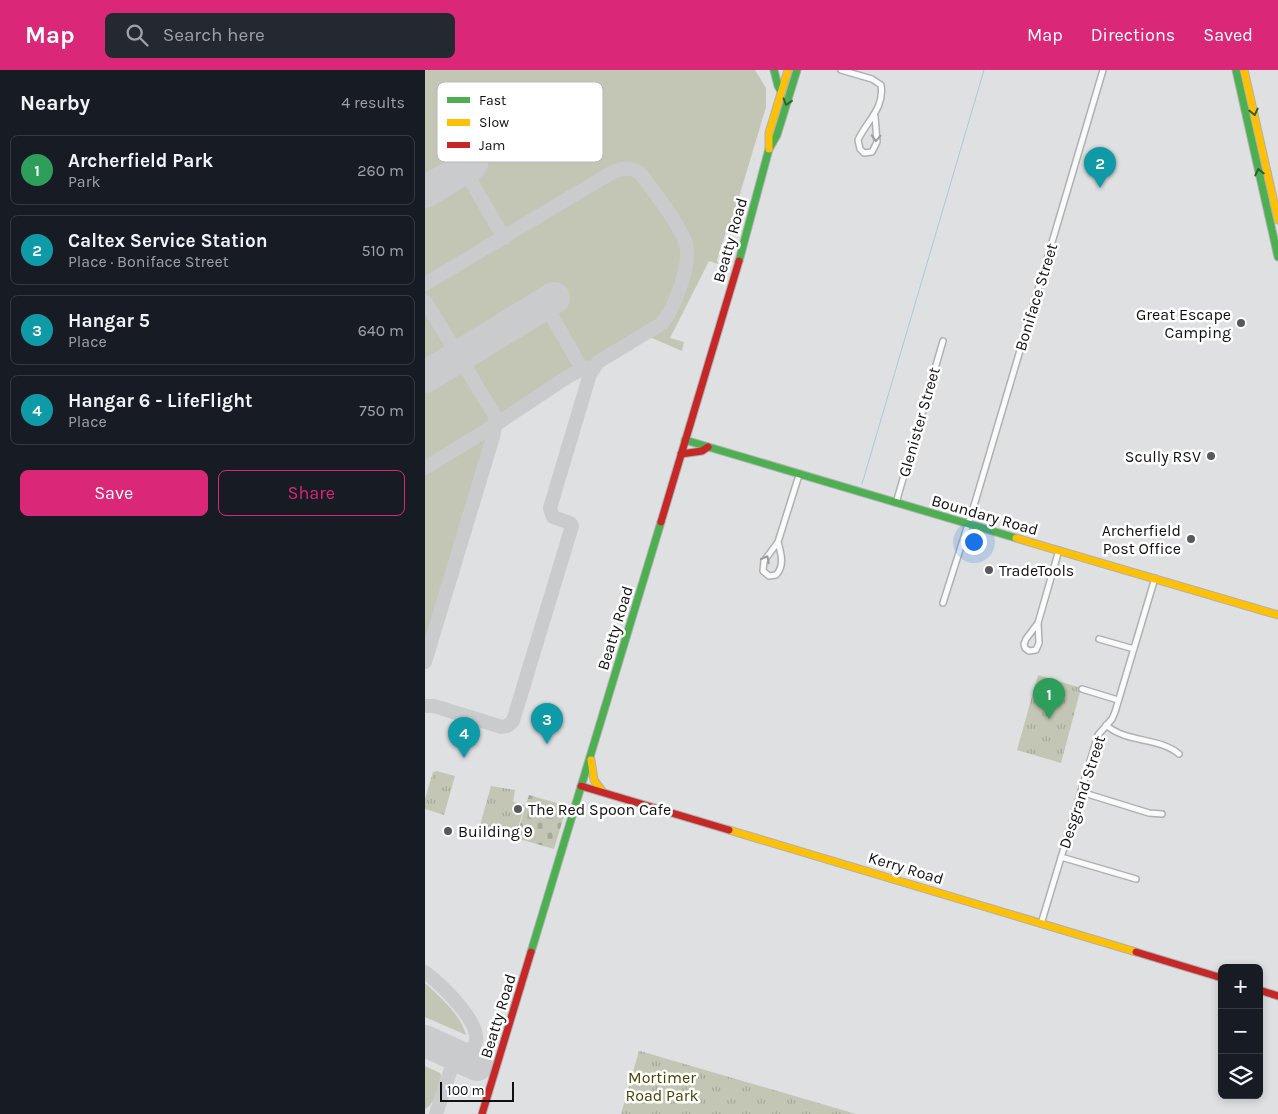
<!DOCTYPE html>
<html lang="en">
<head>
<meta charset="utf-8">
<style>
  body { margin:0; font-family:Karla,sans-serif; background:#242831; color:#f1f3f6 }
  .controls { position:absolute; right:15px; bottom:15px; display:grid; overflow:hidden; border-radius:8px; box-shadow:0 2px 8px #0003 }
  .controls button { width:45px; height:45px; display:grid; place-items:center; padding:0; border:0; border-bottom:1px solid #363941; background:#171b24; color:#f1f3f6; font:25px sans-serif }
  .scale { position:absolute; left:15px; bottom:12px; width:74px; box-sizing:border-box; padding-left:5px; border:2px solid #101011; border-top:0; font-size:14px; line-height:18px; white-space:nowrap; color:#101011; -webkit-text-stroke:4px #fff; paint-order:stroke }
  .you { position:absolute; left:548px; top:471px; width:18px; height:18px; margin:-12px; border:4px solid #fff; border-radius:50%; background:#1a73e8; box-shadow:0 0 0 8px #1a73e833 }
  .badge { display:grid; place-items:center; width:32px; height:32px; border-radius:50%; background:#db2777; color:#fff; font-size:16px; font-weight:700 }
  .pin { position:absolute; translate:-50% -41px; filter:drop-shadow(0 1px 2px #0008) }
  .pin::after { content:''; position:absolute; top:26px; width:18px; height:15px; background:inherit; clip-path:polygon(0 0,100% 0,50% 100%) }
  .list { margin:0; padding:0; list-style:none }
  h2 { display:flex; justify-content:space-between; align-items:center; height:65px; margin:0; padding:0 20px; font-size:21px }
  h2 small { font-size:16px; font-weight:400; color:#9ea1a6 }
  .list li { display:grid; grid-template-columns:32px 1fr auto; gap:15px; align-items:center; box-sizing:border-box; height:70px; margin:0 10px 10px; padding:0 10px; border:1px solid #363941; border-radius:8px }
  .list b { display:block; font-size:19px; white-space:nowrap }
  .list p { margin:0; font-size:16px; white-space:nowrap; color:#9ea1a6 }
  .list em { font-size:16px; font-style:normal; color:#9ea1a6 }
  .actions { display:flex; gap:10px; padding:15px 20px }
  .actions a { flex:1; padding:11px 0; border:1px solid #db2777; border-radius:8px; text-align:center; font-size:18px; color:#db2777 }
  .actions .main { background:#db2777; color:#fff }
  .icon { flex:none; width:28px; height:28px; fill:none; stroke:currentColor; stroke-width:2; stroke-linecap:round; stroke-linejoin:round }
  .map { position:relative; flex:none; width:853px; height:1044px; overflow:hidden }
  header { display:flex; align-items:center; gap:30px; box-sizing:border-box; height:70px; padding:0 25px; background:#db2777; color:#fff }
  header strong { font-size:24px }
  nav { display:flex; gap:28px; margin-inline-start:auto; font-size:18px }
  .search { width:350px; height:45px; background:#242831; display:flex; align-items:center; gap:12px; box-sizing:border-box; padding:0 18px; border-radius:8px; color:#9ea1a6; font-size:19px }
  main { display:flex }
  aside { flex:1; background:#171b24 }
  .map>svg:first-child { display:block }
  .green { fill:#c3c6b4 }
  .cemetery { fill:url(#cemetery-stones) }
  .park { fill:url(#park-tufts) }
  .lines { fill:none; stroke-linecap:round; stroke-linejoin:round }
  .stream { stroke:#aacbd9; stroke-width:1 }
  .taxiway { stroke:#cacbcc; stroke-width:14 }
  .runway { stroke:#cacbcc; stroke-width:32 }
  .street-casing { stroke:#afb0b1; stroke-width:8 }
  .fast-casing { stroke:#afb0b1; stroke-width:9 }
  .slow-casing { stroke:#afb0b1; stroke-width:9 }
  .jam-casing { stroke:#afb0b1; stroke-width:9 }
  .street { stroke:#fafafa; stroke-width:5 }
  .fast { stroke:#4caf50; stroke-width:7 }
  .slow { stroke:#ffc107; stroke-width:7 }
  .jam { stroke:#c62828; stroke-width:7 }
  .oneway { stroke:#2e6030 }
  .oneway2 { stroke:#9c9c9d }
  .poi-dot { fill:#58595a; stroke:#fff; stroke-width:2 }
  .labels { text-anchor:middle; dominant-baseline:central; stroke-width:5; stroke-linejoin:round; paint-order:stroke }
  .street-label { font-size:16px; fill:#101011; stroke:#fff }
  .poi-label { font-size:16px; fill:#101011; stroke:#fff; text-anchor:end }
  .park-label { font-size:16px; fill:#434700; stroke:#fff }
  .key { fill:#fff; stroke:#b7b7b8; stroke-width:1 }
  .key-label { font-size:14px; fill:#101011 }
</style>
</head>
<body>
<header>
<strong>Map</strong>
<div class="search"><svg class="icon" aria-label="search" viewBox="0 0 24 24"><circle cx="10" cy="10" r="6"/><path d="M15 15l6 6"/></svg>Search here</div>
<nav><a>Map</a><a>Directions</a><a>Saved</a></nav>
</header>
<main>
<aside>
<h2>Nearby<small>4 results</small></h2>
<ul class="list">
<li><span class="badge" style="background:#2e9e5b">1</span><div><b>Archerfield Park</b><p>Park</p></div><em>260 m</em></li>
<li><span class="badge" style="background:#0f9aa8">2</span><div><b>Caltex Service Station</b><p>Place · Boniface Street</p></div><em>510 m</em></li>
<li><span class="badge" style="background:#0f9aa8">3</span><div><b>Hangar 5</b><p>Place</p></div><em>640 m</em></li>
<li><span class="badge" style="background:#0f9aa8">4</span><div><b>Hangar 6 - LifeFlight</b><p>Place</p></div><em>750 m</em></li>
</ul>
<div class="actions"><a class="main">Save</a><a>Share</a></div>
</aside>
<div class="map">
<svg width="853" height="1044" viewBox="0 0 853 1044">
  <defs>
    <pattern id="cemetery-stones" width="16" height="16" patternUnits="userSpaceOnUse" patternTransform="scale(1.25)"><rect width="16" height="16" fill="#c3c6b4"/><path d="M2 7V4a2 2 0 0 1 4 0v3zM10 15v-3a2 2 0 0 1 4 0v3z" fill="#a6a99a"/></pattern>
    <pattern id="park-tufts" width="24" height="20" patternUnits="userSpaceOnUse" patternTransform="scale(1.25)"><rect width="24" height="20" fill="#c3c6b4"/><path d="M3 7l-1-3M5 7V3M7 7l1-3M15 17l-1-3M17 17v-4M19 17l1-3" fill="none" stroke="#a6a99a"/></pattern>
  </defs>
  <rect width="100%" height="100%" fill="#dee0e1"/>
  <path class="green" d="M0,0h330l11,18v19l-35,117 -3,1 -11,35 1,4 -9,-3 -39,77 14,4 -2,9 -30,-13 -1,-4 10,-9 -2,-2h-3l-162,99 -69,225z
    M0,913c15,14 36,32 41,52l-41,-18z
    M0,996l15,7 1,3c-3,11 -5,27 -16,33z"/>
  <path class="cemetery" d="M104,725l38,11 -13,43 -38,-11z"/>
  <path class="park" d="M613,605l43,13 -20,75 -44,-13z
    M12,701l18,5 -11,39 -19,-6v-10l8,-27z
    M66,716l24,4 -2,12 12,3 -10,33 -35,-13z
    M214,981h1l216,63h-235z"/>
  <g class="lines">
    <path class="stream" d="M437,414l122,-414"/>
    <path class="taxiway" d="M39,99l40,69
      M0,214l186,-111c10,-5 21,-7 30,1 12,17 44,56 46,75 1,14 -3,28 -8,41 -5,13 -8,24 -18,34l-63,38 -8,12 -40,134 3,9 17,6 2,3 -59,195 -6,5 -5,1 -68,-21h-9
      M0,231l69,113 2,8 -3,15 -68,225
      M120,234l37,65
      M0,398l70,-43 74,-49 13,-7 11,-2
      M0,902c14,11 62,54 49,74 -5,9 -16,9 -21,17l-17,51
      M0,971l26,11 11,-1 10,4 1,6 -4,5h-6l-4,-3 -3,-7 -14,-6"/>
    <path class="runway" d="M0,122l47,-28
      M0,307l129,-79
      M0,971l52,24"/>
    <g class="street-casing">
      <path id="street" d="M416,0l31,9 9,6c4,23 -15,37 -23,55l2,9 4,4 8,-1 5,-10 -2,-26
        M471,433l47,-162
        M353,472c3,11 7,24 -2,33l-7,1 -6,-5 1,-10 14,-19 21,-67
        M518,533l33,-104 127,-429
        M613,553l1,20 -3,7 -7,1 -4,-3 -1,-4 2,-5 12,-16 21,-73
        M674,569l35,10
        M657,619l36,11
        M681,655c20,18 53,12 73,29
        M656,722l68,21 13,1
        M636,787l75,22
        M616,854l57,-189 14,-16 3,-7 40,-134"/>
    </g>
    <g class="fast-casing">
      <path id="fast" d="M349,0l4,16 3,5
        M811,0l42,187
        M314,191l30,-112 8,-14 20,-65
        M260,370l331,98
        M106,882l130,-430"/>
    </g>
    <g class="slow-casing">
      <path id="slow" d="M819,0l34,150
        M344,79v-16l19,-63
        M591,468l262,77
        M166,690l3,20 8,11
        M304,760l407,122"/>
    </g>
    <g class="jam-casing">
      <path id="jam" d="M256,384l21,-3 6,-4
        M236,452l78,-261
        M156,716l148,44
        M711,882l86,26
        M834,920l19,6
        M57,1044l49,-162"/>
    </g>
    <use href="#street" class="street"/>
    <use href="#fast" class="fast"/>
    <use href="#slow" class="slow"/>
    <use href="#jam" class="jam"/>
  </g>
  <defs><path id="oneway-chevron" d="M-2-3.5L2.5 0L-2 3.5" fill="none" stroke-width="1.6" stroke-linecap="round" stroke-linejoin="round" transform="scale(1.25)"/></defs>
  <g class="oneway">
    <use href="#oneway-chevron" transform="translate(362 32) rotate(107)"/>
    <use href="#oneway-chevron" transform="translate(829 42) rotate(77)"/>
    <use href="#oneway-chevron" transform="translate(834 102) rotate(-103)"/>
  </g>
  <g class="oneway2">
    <use href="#oneway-chevron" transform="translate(451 68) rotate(92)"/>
    <use href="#oneway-chevron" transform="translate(341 489) rotate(-62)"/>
  </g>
  <g class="poi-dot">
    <circle cx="816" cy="253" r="5"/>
    <circle cx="786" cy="386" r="5"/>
    <circle cx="766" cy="469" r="5"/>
    <circle cx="564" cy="500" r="5"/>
    <circle cx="93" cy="739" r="5"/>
    <circle cx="23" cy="761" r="5"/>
  </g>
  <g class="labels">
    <g class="street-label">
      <text transform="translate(305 170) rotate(-74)">Beatty Road</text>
      <text transform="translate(611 227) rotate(-73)">Boniface Street</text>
      <text transform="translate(494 352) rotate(-74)">Glenister Street</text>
      <text transform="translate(560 445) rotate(16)">Boundary Road</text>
      <text transform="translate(190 558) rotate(-73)">Beatty Road</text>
      <text transform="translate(657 722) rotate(-72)">Desgrand Street</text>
      <text transform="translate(481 798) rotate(17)">Kerry Road</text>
      <text transform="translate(73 946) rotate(-73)">Beatty Road</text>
    </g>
    <g class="poi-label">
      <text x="806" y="244">Great Escape<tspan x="806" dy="18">Camping</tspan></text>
      <text x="776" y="386">Scully RSV</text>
      <text x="756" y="460">Archerfield<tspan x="756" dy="18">Post Office</tspan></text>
      <text x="574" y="500" text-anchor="start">TradeTools</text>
      <text x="103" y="739" text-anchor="start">The Red Spoon Cafe</text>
      <text x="33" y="761" text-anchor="start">Building 9</text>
    </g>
    <g class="park-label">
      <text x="237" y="1007">Mortimer<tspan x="237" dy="18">Road Park</tspan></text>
    </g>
  </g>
  <rect x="12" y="12" width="166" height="80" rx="8" class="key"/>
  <rect x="22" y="27" width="23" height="6" fill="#4caf50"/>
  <rect x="22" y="49" width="23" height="7" fill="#ffc107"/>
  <rect x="22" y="72" width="23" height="6" fill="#c62828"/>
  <g class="key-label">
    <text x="54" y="35">Fast</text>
    <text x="54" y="57">Slow</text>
    <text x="54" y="80">Jam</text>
  </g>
</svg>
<div class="controls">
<button>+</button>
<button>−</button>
<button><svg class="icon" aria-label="layers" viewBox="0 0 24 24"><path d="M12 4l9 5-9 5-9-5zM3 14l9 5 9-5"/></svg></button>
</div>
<div class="scale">100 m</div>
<div class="you"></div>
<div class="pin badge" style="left:624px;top:649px;background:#2e9e5b">1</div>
<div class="pin badge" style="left:675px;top:118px;background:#0f9aa8">2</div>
<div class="pin badge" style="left:122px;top:674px;background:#0f9aa8">3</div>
<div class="pin badge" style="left:39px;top:688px;background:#0f9aa8">4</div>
</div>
</main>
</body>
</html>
